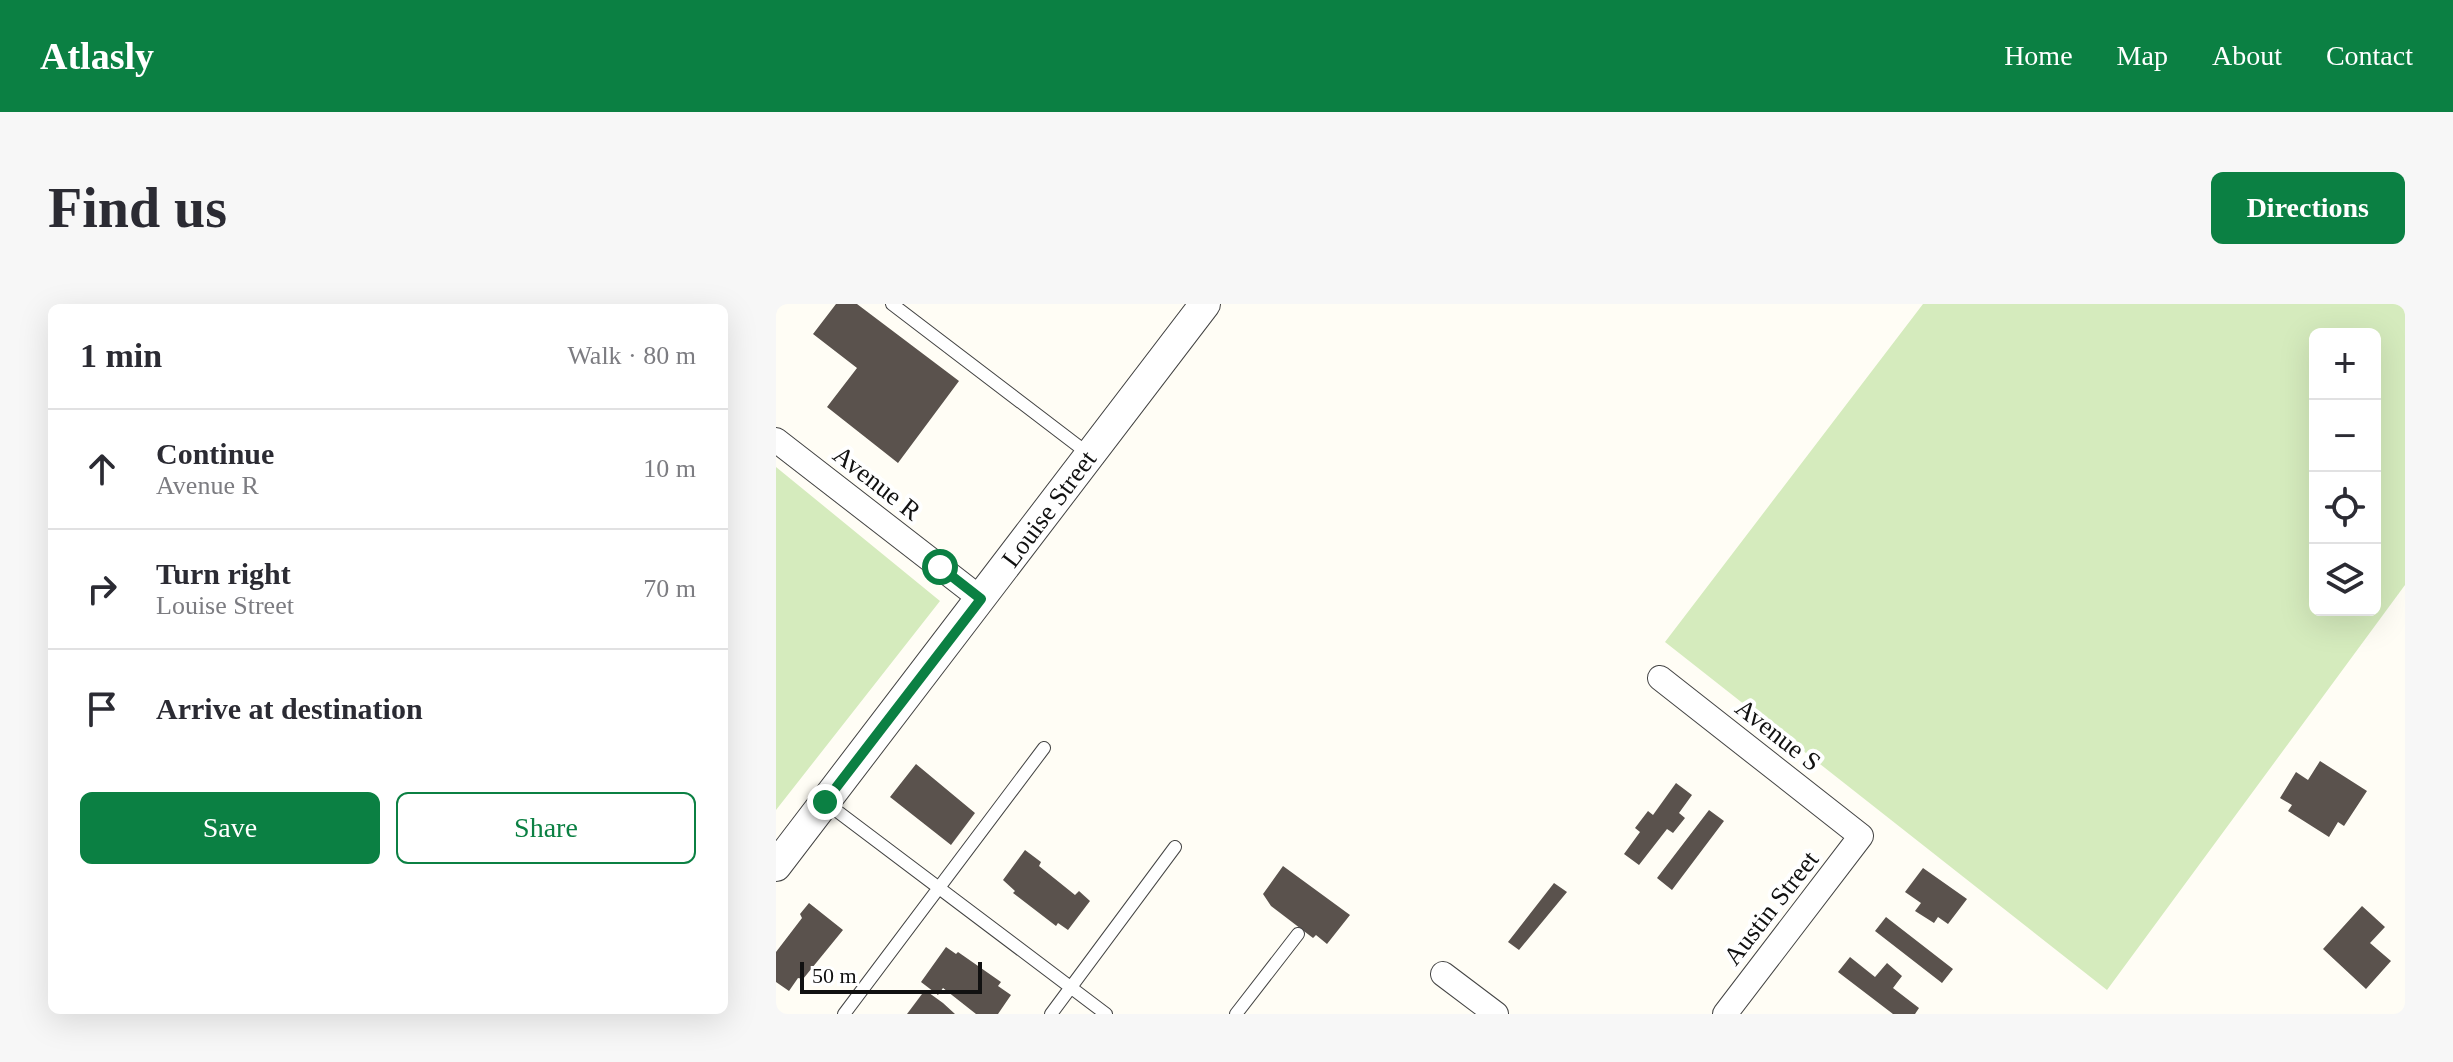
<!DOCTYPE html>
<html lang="en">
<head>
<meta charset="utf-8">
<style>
  body { margin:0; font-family:"Times New Roman",serif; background:#f7f7f7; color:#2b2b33 }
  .controls { position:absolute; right:24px; top:24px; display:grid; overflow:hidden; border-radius:12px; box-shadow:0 8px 32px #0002 }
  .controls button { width:72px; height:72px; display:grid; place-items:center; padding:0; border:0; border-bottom:2px solid #e1e1e2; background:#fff; color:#2b2b33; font:40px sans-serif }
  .scale { position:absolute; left:24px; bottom:20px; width:182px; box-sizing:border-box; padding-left:8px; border:4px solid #111; border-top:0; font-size:22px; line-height:28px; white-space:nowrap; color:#111; -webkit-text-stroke:6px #fff; paint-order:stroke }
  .stop { position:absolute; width:24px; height:24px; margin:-18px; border:6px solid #0b8043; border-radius:50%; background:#fff }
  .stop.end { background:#0b8043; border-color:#fff; box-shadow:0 2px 8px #0008 }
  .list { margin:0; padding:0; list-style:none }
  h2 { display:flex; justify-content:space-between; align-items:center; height:104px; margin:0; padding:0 32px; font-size:34px }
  h2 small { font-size:26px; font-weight:400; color:#7c7c81 }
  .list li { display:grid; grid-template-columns:52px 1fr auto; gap:24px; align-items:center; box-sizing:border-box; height:120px; padding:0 32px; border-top:2px solid #e1e1e2 }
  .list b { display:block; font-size:30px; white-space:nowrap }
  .list p { margin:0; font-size:26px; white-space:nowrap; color:#7c7c81 }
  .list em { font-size:26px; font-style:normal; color:#7c7c81 }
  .actions { display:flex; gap:16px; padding:24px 32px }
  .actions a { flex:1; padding:18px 0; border:2px solid #0b8043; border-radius:12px; text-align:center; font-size:28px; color:#0b8043 }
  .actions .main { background:#0b8043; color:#fff }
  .icon { flex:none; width:44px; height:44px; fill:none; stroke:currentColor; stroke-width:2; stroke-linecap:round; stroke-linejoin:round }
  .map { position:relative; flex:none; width:1629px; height:710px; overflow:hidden; border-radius:12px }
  header { display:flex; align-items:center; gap:48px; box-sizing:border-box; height:112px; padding:0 40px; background:#0b8043; color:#fff }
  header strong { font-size:38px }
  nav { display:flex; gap:44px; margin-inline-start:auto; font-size:28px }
  .intro { display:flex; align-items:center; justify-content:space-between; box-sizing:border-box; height:192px; padding:0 48px }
  h1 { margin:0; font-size:56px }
  .button { padding:20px 36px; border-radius:12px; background:#0b8043; color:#fff; font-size:28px; font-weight:700 }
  main { display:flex; gap:48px; padding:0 48px }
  aside { flex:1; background:#fff; border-radius:12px; box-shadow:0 8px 32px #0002 }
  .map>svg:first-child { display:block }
  .green { fill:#d5ebbd; fill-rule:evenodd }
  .building { fill:#5a524d }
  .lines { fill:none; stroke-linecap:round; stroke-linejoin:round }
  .service-casing { stroke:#444; stroke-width:14 }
  .minor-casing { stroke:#444; stroke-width:26 }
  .tertiary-casing { stroke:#444; stroke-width:32 }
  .service { stroke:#fff; stroke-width:12 }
  .minor { stroke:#fff; stroke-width:24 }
  .tertiary { stroke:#fff; stroke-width:30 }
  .route { stroke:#0b8043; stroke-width:10 }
  .labels { text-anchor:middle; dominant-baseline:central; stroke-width:8; stroke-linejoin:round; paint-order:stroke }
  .street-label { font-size:26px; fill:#111; stroke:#fff }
</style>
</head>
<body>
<header>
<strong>Atlasly</strong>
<nav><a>Home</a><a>Map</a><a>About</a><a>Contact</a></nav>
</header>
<div class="intro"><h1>Find us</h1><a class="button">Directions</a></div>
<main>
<aside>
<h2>1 min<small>Walk · 80 m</small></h2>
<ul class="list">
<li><svg class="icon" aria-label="ahead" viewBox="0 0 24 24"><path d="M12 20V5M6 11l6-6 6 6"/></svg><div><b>Continue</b><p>Avenue R</p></div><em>10 m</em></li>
<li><svg class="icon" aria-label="right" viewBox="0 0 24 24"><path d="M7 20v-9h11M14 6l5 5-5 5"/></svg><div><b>Turn right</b><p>Louise Street</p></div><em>70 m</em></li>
<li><svg class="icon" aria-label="arrive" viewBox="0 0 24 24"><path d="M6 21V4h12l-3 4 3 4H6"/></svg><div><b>Arrive at destination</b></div></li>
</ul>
<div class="actions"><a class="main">Save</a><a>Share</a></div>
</aside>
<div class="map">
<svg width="1629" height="710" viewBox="0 0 1629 710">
  <rect width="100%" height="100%" fill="#fffdf5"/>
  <path class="green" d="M1147,0h482v281l-298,405 -442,-348zM1599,30v276h-60v-276z
    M0,163l164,134 -164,209z"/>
  <path class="building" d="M60,0h21l102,77 -61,82 -71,-56 30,-39 -44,-34z
    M1544,457l47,30 -23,35 -6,-4 -9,15 -41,-26 4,-6 -12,-7 16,-26 12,8z
    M140,460l59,49 -24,32 -61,-48z
    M900,479l16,12 -13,18 6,5 -12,15 -6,-4 -28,36 -15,-11 16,-22 -5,-4 13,-17 5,4z
    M933,506l15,11 -52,69 -15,-12z
    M249,546l16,12 -2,4 36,29 4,-4 11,10 -22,29 -10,-7 -2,3 -43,-33 2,-2 -12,-11z
    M507,562l67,49 -23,29 -11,-9 -3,3 -42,-32 -8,-12z
    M1147,564l44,31 -19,25 -10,-7 -4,6 -19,-12 6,-8 -16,-11z
    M778,579l13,9 -48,58 -11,-8z
    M33,599l34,27 -40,49 -5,-1 -9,13 -13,-9v-30l26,-34 -2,-4z
    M1586,602l23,21 -15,16 21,18 -25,28 -43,-40z
    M1110,613l67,52 -11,14 -67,-52z
    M170,643l10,7 2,-2 43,30 -3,4 13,9 -13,19h-22l-33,-26 -5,7 -17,-13z
    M1074,653l25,20 12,-14 15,13 -9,12 26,20 -4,6h-22l-55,-42z
    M149,686l18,13 12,11h-48z"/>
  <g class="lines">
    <g class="service-casing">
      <path id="service" d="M116,0l198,151
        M49,498l281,212
        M68,710l200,-266
        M275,710l124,-167
        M460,710l62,-80"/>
    </g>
    <g class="minor-casing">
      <path id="minor" d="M0,136l205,159
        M884,374l201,158 -136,178
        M667,670l53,40"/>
    </g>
    <g class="tertiary-casing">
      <path id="tertiary" d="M0,562l429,-562"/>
    </g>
    <use href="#service" class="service"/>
    <use href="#minor" class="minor"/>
    <use href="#tertiary" class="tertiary"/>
  </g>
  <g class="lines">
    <path class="route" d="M49,498l156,-203 -41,-32"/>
  </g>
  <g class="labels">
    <g class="street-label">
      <text transform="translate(101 179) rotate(38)">Avenue R</text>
      <text transform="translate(273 205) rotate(-53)">Louise Street</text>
      <text transform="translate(1002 431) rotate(38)">Avenue S</text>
      <text transform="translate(995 604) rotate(-52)">Austin Street</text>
    </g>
  </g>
</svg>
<div class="controls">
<button>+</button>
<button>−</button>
<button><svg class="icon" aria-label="locate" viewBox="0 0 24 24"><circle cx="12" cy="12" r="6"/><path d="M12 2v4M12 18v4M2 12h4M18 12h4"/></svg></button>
<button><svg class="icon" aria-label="layers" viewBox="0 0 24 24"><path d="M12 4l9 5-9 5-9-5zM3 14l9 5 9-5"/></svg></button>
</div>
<div class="scale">50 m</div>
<div class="stop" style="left:164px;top:263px"></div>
<div class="stop end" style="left:49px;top:498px"></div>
</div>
</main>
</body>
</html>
